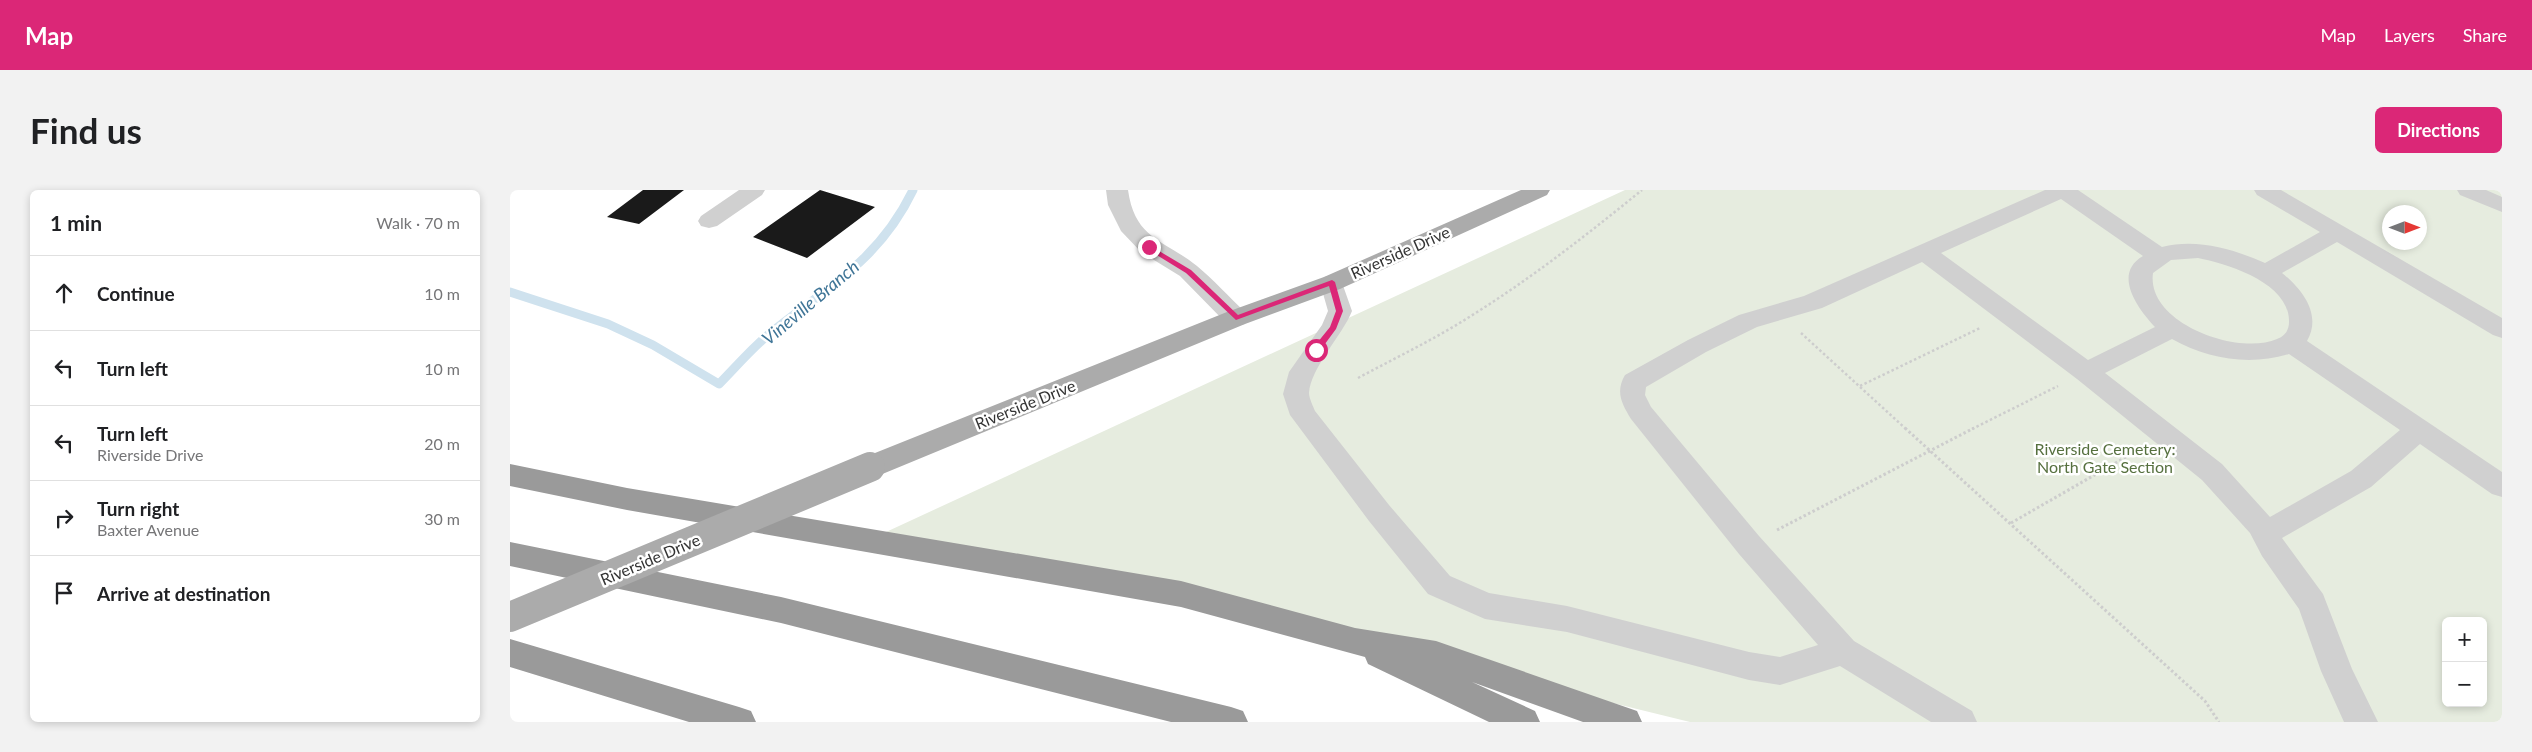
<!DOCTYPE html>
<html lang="en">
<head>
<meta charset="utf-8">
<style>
  body { margin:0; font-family:Lato,sans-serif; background:#f2f2f2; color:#202124 }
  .controls { position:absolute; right:15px; bottom:15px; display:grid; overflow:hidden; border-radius:8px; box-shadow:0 2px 8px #0003 }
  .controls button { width:45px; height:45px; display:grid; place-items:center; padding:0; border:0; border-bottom:1px solid #e0e0e0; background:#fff; color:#202124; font:25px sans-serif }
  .compass { position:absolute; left:1872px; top:15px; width:45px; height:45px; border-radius:50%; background:#fff; box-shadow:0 2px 8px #0003; rotate:90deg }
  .stop { position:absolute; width:15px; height:15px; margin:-11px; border:4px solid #db2777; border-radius:50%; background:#fff }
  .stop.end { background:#db2777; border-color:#fff; box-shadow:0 1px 5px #0008 }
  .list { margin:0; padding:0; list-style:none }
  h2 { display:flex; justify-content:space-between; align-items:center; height:65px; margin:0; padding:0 20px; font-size:21px }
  h2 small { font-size:16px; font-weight:400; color:#757577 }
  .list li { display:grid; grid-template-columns:32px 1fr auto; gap:15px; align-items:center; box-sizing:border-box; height:75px; padding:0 20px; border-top:1px solid #e0e0e0 }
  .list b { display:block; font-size:19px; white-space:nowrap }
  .list p { margin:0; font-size:16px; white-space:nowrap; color:#757577 }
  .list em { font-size:16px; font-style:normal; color:#757577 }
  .icon { flex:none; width:28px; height:28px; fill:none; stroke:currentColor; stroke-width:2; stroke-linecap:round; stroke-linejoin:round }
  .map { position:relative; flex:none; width:1992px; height:532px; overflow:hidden; border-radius:8px }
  header { display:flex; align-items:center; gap:30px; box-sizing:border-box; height:70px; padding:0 25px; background:#db2777; color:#fff }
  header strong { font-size:24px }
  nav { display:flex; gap:28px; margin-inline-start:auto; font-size:18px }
  .intro { display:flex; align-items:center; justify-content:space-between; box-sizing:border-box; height:120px; padding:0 30px }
  h1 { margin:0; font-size:35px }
  .button { padding:12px 22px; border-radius:8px; background:#db2777; color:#fff; font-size:18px; font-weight:700 }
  main { display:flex; gap:30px; padding:0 30px }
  aside { flex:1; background:#fff; border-radius:8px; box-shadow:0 2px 8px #0003 }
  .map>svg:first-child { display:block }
  .green { fill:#e6ecdf; fill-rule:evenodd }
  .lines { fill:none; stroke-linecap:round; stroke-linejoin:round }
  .stream { stroke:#cfe2ee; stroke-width:9 }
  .building { fill:#1a1a1a }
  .path-far1 { stroke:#cdcdcd; stroke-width:2.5; stroke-dasharray:2.5 2.5; stroke-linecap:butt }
  .path { stroke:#cdcdcd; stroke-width:3; stroke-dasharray:2.5 2.5; stroke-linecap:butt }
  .street { fill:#d0d0d0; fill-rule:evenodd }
  .primary { fill:#ababab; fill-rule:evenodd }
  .highway { fill:#9a9a9a; fill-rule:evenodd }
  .primary-bridge { stroke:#ababab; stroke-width:30 }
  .route { fill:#db2777 }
  .labels { text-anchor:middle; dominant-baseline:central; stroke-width:5; stroke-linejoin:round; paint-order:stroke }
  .street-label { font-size:16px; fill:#333; stroke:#fff }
  .park-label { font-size:16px; fill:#56703f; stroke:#fff }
  .water-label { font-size:18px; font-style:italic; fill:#3f7597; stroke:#fff }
</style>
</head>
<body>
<header>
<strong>Map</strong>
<nav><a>Map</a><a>Layers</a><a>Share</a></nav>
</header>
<div class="intro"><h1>Find us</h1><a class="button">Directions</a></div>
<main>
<aside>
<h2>1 min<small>Walk · 70 m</small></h2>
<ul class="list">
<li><svg class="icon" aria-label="ahead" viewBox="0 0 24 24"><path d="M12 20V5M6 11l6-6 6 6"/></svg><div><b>Continue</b></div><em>10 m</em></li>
<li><svg class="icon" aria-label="left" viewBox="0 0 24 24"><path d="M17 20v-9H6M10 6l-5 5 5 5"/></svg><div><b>Turn left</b></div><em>10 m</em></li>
<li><svg class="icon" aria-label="left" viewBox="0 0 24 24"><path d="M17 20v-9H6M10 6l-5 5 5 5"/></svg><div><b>Turn left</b><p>Riverside Drive</p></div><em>20 m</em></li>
<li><svg class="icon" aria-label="right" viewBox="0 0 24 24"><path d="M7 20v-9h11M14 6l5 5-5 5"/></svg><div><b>Turn right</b><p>Baxter Avenue</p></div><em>30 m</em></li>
<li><svg class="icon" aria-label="arrive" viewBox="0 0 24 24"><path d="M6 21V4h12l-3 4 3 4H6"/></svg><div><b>Arrive at destination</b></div></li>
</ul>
</aside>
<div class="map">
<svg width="1992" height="532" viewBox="0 0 1992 532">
  <rect width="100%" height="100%" fill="#fff"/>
  <path class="green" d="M1115,0h877v532h-812l-439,-108 -365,-82zM1880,22h30v30h-30zM1936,431h37v82h-37z"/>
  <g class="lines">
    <path class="stream" d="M0,102l98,32 45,21 66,39c16,-16 31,-34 49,-49 58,-47 111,-74 145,-145"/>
  </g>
  <path class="building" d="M133,0h41l-45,34 -32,-7z
    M310,0l55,17 -68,51 -54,-21z"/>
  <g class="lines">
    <path class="path-far1" d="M1291,143l105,96
      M848,188c39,-21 79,-40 116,-64 59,-37 114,-80 168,-124
      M1350,196l120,-58
      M1462,239l86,-43"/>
    <path class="path" d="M1395,238l300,273 14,21
      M1501,333l127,-73
      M1267,340l197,-102"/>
    <path class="street" d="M229,0h26l-3,5 -45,31 -8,2 -8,-2 -3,-5 3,-5z
      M596,0h22c7,50 37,50 69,76 17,14 32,31 48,46l3,6 -3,6 -9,2 -9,-2 -47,-48 -39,-24 -20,-21 -13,-26z
      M1535,0h33l84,57c35,-9 71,2 103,16l55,-31 -63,-37 -3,-5h27l221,128v20l-9,-3 -156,-93 -55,31c21,17 40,42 25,68l195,131v25l-10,-3 -72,-50 -49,43 -89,51 41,56 29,75 26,53h-34l-23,-51 -22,-62 -37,-53 -12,-23 -48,-53 -125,-101 -155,-117 -100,46 -65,19 -51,25 -60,35 -1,8 6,12 108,129 95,105 118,70 5,11h-46l-91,-56 -60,19 -31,-5 -182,-48 -82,-13 -57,-25 -59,-73 -79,-106 -7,-21 6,-22 33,-47 6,-14 -8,-28 4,-6 8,-2 8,2 12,34c-10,25 -41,56 -43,82 0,5 4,13 6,18l74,94 61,71 39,17 78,13 182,46 31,5 38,-12 -79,-91 -108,-135c-9,-15 -16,-27 -6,-44l63,-35 51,-25 65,-19zM1551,9l82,57c-31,18 -5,53 12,71l-67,33 -147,-107zM1688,68c30,6 92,25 91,64 0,8 -4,14 -12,17 -39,17 -131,-16 -124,-66l18,-13zM1662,149c36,20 77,27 117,15l111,76 -49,41 -81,46 -48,-53 -117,-91z
      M1947,0h29l16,7v15l-42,-17z"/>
    <path class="primary" d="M1011,0h29l-3,5 -207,94 -95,35 -365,151 -10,3 -10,-3 -4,-8 4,-8 367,-147 97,-35z"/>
    <path class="highway" d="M0,274l117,24 554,93 174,47 81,13 201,70 5,11h-59l-111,-40 63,29 5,11h-51l-121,-58 -3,-7 -184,-50 -554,-97 -117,-24z
      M0,352l271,55 450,110 12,4 5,11h-77l-390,-99 -271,-57z
      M0,449l229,68 12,4 5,11h-67l-179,-55z"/>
    <path class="primary-bridge" d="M0,427l360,-150"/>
  </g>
  <path class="route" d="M639,55l42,25 47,45 94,-35 3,2 8,29 -7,18 -17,23h-6v-4l17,-21 6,-16 -7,-25 -93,34 -50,-47 -39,-24z"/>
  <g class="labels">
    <g class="street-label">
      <text transform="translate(890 62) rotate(-24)">Riverside Drive</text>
      <text transform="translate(515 214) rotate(-22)">Riverside Drive</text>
      <text transform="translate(140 369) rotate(-23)">Riverside Drive</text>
    </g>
    <g class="park-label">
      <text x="1595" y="258">Riverside Cemetery:<tspan x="1595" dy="18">North Gate Section</tspan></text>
    </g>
    <g class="water-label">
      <text transform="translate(300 112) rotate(-40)">Vineville Branch</text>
    </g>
  </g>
</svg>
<div class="controls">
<button>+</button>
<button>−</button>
</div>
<svg class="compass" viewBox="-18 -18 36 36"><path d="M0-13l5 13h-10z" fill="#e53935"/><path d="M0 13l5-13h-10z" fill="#757577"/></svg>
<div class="stop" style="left:806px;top:160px"></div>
<div class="stop end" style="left:639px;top:57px"></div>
</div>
</main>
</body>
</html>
